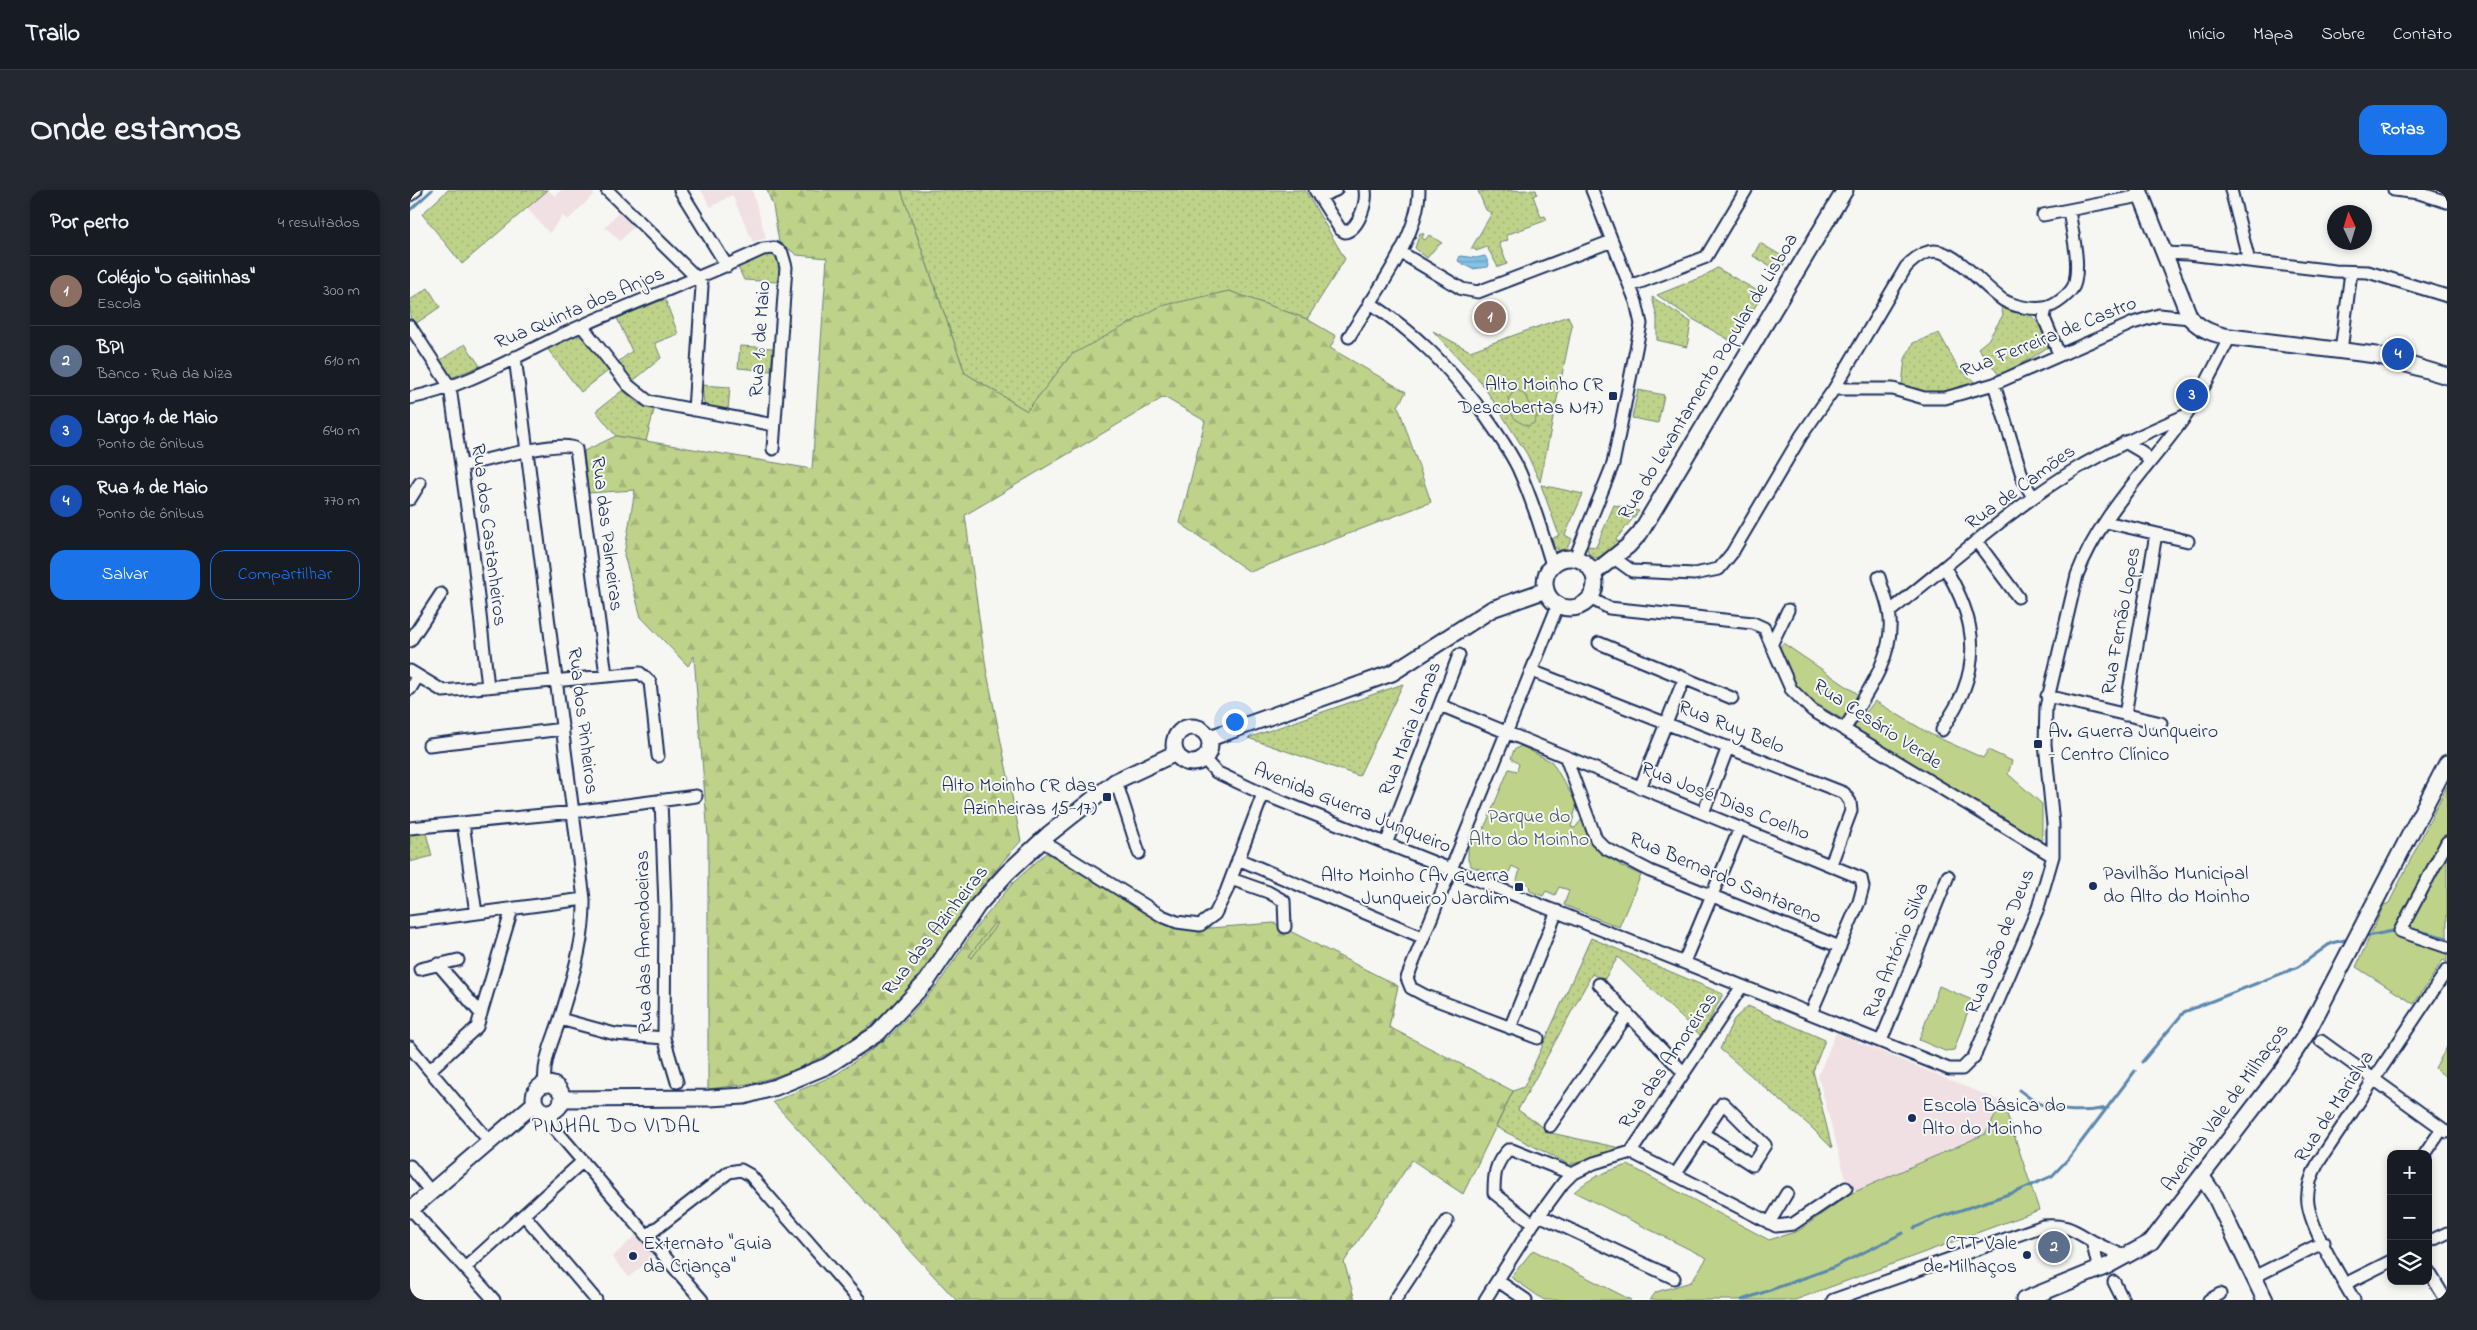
<!DOCTYPE html>
<html lang="pt">
<head>
<meta charset="utf-8">
<style>
  body { margin:0; font-family:"Indie Flower",sans-serif; background:#242831; color:#f1f3f6 }
  .controls { position:absolute; right:15px; bottom:15px; display:grid; overflow:hidden; border-radius:10px; box-shadow:0 2px 8px #0003 }
  .controls button { width:45px; height:45px; display:grid; place-items:center; padding:0; border:0; border-bottom:1px solid #363941; background:#171b24; color:#f1f3f6; font:25px sans-serif }
  .compass { position:absolute; left:1917px; top:15px; width:45px; height:45px; border-radius:50%; background:#171b24; box-shadow:0 2px 8px #0003; rotate:356deg }
  .you { position:absolute; left:824px; top:531px; width:18px; height:18px; margin:-12px; border:4px solid #fff; border-radius:50%; background:#1a73e8; box-shadow:0 0 0 8px #1a73e833 }
  .badge { display:grid; place-items:center; width:32px; height:32px; border-radius:50%; background:#1a73e8; color:#fff; font-size:16px; font-weight:700 }
  .pin { position:absolute; translate:-50% -50%; border:2px solid #fff; box-shadow:0 1px 5px #0006 }
  .list { margin:0; padding:0; list-style:none }
  h2 { display:flex; justify-content:space-between; align-items:center; height:65px; margin:0; padding:0 20px; font-size:21px }
  h2 small { font-size:16px; font-weight:400; color:#9ea1a6 }
  .list li { display:grid; grid-template-columns:32px 1fr auto; gap:15px; align-items:center; box-sizing:border-box; height:70px; padding:0 20px; border-top:1px solid #363941 }
  .list b { display:block; font-size:19px; white-space:nowrap }
  .list p { margin:0; font-size:16px; white-space:nowrap; color:#9ea1a6 }
  .list em { font-size:16px; font-style:normal; color:#9ea1a6 }
  .actions { display:flex; gap:10px; padding:15px 20px }
  .actions a { flex:1; padding:11px 0; border:1px solid #1a73e8; border-radius:15px; text-align:center; font-size:18px; color:#1a73e8 }
  .actions .main { background:#1a73e8; color:#fff }
  .icon { flex:none; width:28px; height:28px; fill:none; stroke:currentColor; stroke-width:2; stroke-linecap:round; stroke-linejoin:round }
  .map { position:relative; flex:none; width:2037px; height:1110px; overflow:hidden; border-radius:15px }
  header { display:flex; align-items:center; gap:30px; box-sizing:border-box; height:70px; padding:0 25px; background:#171b24; border-bottom:1px solid #363941 }
  header strong { font-size:24px }
  nav { display:flex; gap:28px; margin-inline-start:auto; font-size:18px }
  .intro { display:flex; align-items:center; justify-content:space-between; box-sizing:border-box; height:120px; padding:0 30px }
  h1 { margin:0; font-size:35px }
  .button { padding:12px 22px; border-radius:15px; background:#1a73e8; color:#fff; font-size:18px; font-weight:700 }
  main { display:flex; gap:30px; padding:0 30px }
  aside { flex:1; background:#171b24; border-radius:15px; box-shadow:0 2px 8px #0003 }
  .map>svg:first-child { display:block }
  .built { fill:#f0e0e3 }
  .grass { fill:url(#grass-dots); stroke:#6c8174 }
  .forest { fill:url(#forest-firs); stroke:#6c8174 }
  .park { fill:#bed389; stroke:#6c8174 }
  .water { fill:url(#water-rules); stroke:#5a88ae }
  .lines { fill:none; stroke-linecap:round; stroke-linejoin:round }
  .stream { stroke:#5a88ae; stroke-width:3 }
  .street-casing { stroke:#1b2f5e; stroke-width:15 }
  .secondary-casing { stroke:#1b2f5e; stroke-width:19 }
  .street { stroke:#f6f6f2; stroke-width:11 }
  .secondary { stroke:#f6f6f2; stroke-width:15 }
  .poi-dot { fill:#1b2f5e; stroke:#f6f6f2; stroke-width:2 }
  .labels { text-anchor:middle; dominant-baseline:central; stroke-width:4; stroke-linejoin:round; paint-order:stroke }
  .street-label { font-size:20px; fill:#1b2f5e; stroke:#f6f6f2 }
  .poi-label { font-size:20px; fill:#1b2f5e; stroke:#f6f6f2; text-anchor:end }
  .park-label { font-size:20px; fill:#445869; stroke:#f6f6f2 }
  .neighbourhood-label { font-size:21px; letter-spacing:1px; fill:#1b2f5e; stroke:#f6f6f2 }
</style>
</head>
<body>
<header>
<strong>Trailo</strong>
<nav><a>Início</a><a>Mapa</a><a>Sobre</a><a>Contato</a></nav>
</header>
<div class="intro"><h1>Onde estamos</h1><a class="button">Rotas</a></div>
<main>
<aside>
<h2>Por perto<small>4 resultados</small></h2>
<ul class="list">
<li><span class="badge" style="background:#8d6e63">1</span><div><b>Colégio &quot;O Gaitinhas&quot;</b><p>Escola</p></div><em>300 m</em></li>
<li><span class="badge" style="background:#5c6f8a">2</span><div><b>BPI</b><p>Banco · Rua da Niza</p></div><em>610 m</em></li>
<li><span class="badge" style="background:#1a4fb4">3</span><div><b>Largo 1º de Maio</b><p>Ponto de ônibus</p></div><em>640 m</em></li>
<li><span class="badge" style="background:#1a4fb4">4</span><div><b>Rua 1º de Maio</b><p>Ponto de ônibus</p></div><em>770 m</em></li>
</ul>
<div class="actions"><a class="main">Salvar</a><a>Compartilhar</a></div>
</aside>
<div class="map">
<svg width="2037" height="1110" viewBox="0 0 2037 1110">
  <defs>
    <pattern id="grass-dots" width="8" height="8" patternUnits="userSpaceOnUse" patternTransform="scale(1.25)"><rect width="8" height="8" fill="#bed389"/><path d="M2 2h.1M6 6h.1" fill="none" stroke="#a3b579" stroke-width="1.8" stroke-linecap="round"/></pattern>
    <pattern id="forest-firs" width="22" height="20" patternUnits="userSpaceOnUse" patternTransform="scale(1.25)"><rect width="22" height="20" fill="#bed389"/><path d="M5 1l3.5 6h-7zM16 11l3.5 6h-7z" fill="#a3b579"/></pattern>
    <pattern id="water-rules" width="6" height="5" patternUnits="userSpaceOnUse" patternTransform="scale(1.25)"><rect width="6" height="5" fill="#84c3e4"/><path d="M0 2.5h6" fill="none" stroke="#6b9fbc"/></pattern>
  </defs>
  <rect width="100%" height="100%" fill="#f6f6f2"/>
  <filter id="ink" filterUnits="userSpaceOnUse"><feTurbulence type="fractalNoise" baseFrequency=".02" numOctaves="2"/><feDisplacementMap in="SourceGraphic" scale="10" xChannelSelector="R" yChannelSelector="G"/><feConvolveMatrix kernelMatrix="1 2 1 2 8 2 1 2 1" color-interpolation-filters="sRGB"/></filter>
  <g filter="url(#ink)">
    <path class="built" d="M138,0l7,6 6,-6h29l4,4 -26,26 -5,-4 -14,17 -22,-25z
      M291,0h51l14,48 -13,4 -21,-47 -21,12z
      M210,21l15,14 -15,16 -15,-14z
      M1426,843l167,69 -18,32 -135,60 -32,-118z
      M226,1045l18,21 -25,21 -17,-20z"/>
    <path class="grass" d="M38,0h100l-86,74 -40,-50z
      M491,0h404l40,69 -38,60 -78,-28 -158,64 -44,56 -62,-38z
      M1126,0l1,4 -4,2 8,21 4,-1 2,4 -41,15 2,5 -9,3 8,21 -9,3 -11,-20 -11,4 -1,-2h-4l21,-36 -6,-3 -8,-19z
      M1350,53l27,16 -7,12 -27,-15z
      M358,64l8,2 4,7 -2,19 -34,-2 -6,-13z
      M1307,78l46,26 -30,48 -42,-24 -34,-23 45,-18z
      M18,98l12,19 -25,17 -5,-7v-17z
      M1242,107l39,25 -4,25 -30,-7v-23z
      M255,109l13,35 -23,9 6,15 -28,23 -15,-19 14,-11 -15,-33z
      M1590,113c29,9 39,12 48,44l-18,12 -31,16 -21,-27 10,-8 15,-25z
      M1158,126l4,10 -32,156 -13,-28 -46,-72 -48,-51 37,20z
      M1529,143l18,33 22,20 -49,9 -28,-10 3,-26 8,-16z
      M165,145c14,1 25,25 33,36l-27,21 -35,-45z
      M55,154l15,22 -29,12 -12,-17z
      M330,156l33,2 -2,23 -33,-3z
      M292,195l28,2 -2,23 -19,-3 -5,-3z
      M213,200l15,14 16,6 -8,31 -30,-5 -20,-25z
      M1228,200l26,5 -6,28 -26,-5z
      M1131,295l42,9 -18,41 7,4 -6,10 -8,1 -4,-3 -2,-8 7,-4z
      M1204,315l25,6 -23,28 2,4c-9,8 -22,24 -31,7l1,-4 8,1z
      M993,494l-44,92 -111,-38z
      M16,643l6,23 -22,6v-27z
      M1181,748l132,56 -22,42 -83,-79 -14,23 -12,-6 -74,136 33,23 69,15 -50,17 -74,-38 17,-36 11,-4z
      M1338,816l77,34 -12,31 19,77 -22,-22 -90,-77 14,-30z"/>
    <path class="forest" d="M357,0h134l64,183 62,38 44,-56 90,-49 68,-15 78,28 29,17 -6,12 76,44 -8,14 33,96 -181,70 -70,-49 25,-102 -41,-24 -199,118 21,153 35,173c-42,44 -72,97 -110,144 -39,48 -95,82 -155,97 -15,4 -33,5 -48,7v-253l-14,-180 -6,10 -47,-49 -17,-62 11,-65 -48,3 -3,-42 32,-15 196,33 15,-211 -30,-3 -18,-13 -6,-36z
      M636,663l151,76 77,-6 124,63 -9,41 124,64 -50,103 -51,-34 -68,102 11,38h-399l-183,-198 64,-28 52,-37 48,-51 41,-61 35,-42z"/>
    <path class="park" d="M1010,43l4,1 -2,4 3,2 4,-5 13,8 -5,3 -10,12 -12,-10z
      M1106,199l9,6 6,14 6,6 -3,8 -6,3c-18,-7 -16,-11 -20,-27z
      M1373,453l75,51 -16,25 -42,-25 -8,-12 -12,-35z
      M1465,511l55,33 53,24 5,-8 24,11 -4,13 34,30v47l-190,-121z
      M1111,556l31,16 25,42 -6,23 4,1 7,-9 9,23 30,24 20,9 -22,52 -55,-22 5,-15 -10,-3 -4,8 -9,-4 -3,5 -13,-5 -1,-6 -5,-3 -4,4 -4,-3 4,-13 -8,-4 -6,13 -35,-13 -3,-6v-16l9,-4 6,-9 26,-62 8,2 2,-7 -8,-6 3,-8z
      M2037,596v176l-4,-2 -29,44 -58,-37 28,-62 5,-2z
      M584,733h4l-26,35 -3,-2z
      M1529,796l33,14 -18,50 -9,1 -26,-11z
      M2037,857v31l-12,-10z
      M1593,912l36,108 -244,90h-145l6,-8 35,-10 16,-24 -133,-66c17,-15 32,-21 54,-27l141,75 29,-9 52,-37 135,-60z
      M1123,1060l98,50h-87l-33,-23z"/>
    <path class="water" d="M1050,66l16,2 9,-2 4,8 -1,3 -16,2 -14,-8z"/>
    <g class="lines">
      <path class="stream" d="M0,20l22,-20
        M1997,738l40,10
        M1957,746l31,-6
        M1732,872l42,-50 114,-45 33,-24 14,-3
        M1609,900c6,4 12,10 19,13 20,10 49,9 70,5
        M1504,1038l20,-9 84,-28 34,-15 17,-18 66,-87
        M1332,1110l90,-32 71,-35"/>
      <g class="street-casing">
        <path id="street" d="M197,0l91,89 4,7 -8,124
          M270,0l47,76
          M905,0l25,39 5,3c14,-3 22,-30 20,-42
          M1821,0l18,71
          M1984,0l25,3 28,9
          M0,5l6,-5
          M909,7l17,-7
          M1633,25l97,-19
          M990,62l62,37 16,3 134,-51
          M1755,63l23,1 147,17 33,1 79,24
          M1220,96l76,-29 40,-67
          M959,112c49,33 76,61 112,108 13,19 27,37 37,58 14,31 24,64 34,97
          M1636,118l-2,10 15,36
          M0,136l40,61 22,156 16,144
          M172,136l46,59 20,16 126,24
          M939,147c24,-41 70,-99 70,-147
          M1931,161l10,-79
          M105,167l69,542c1,42 -12,80 -24,120 -7,22 -18,43 -15,66
          M1584,194l30,98 9,15
          M1424,199h59l31,9h21l49,-14 139,-61 26,-8 31,3
          M0,208c60,-12 116,-48 171,-72 61,-27 122,-49 182,-77l11,-1 8,5 4,14 -13,182
          M1715,252l17,10 8,10
          M51,276c19,-4 103,-28 115,-17l30,226
          M0,309l10,-16
          M1696,332l82,19
          M1567,352l41,55
          M1165,368l38,-94 28,-140 -5,-22 -44,-112
          M1204,368l18,13 62,3 25,-5 13,-16 69,-117 33,-47 72,-122c11,-11 24,-21 40,-13 19,8 39,34 57,46 10,6 29,10 41,8 10,-1 29,-15 31,-26 5,-23 -3,-49 -6,-72
          M1180,408l19,10 144,15 11,5 27,61 21,21 241,146
          M1479,422c61,-48 119,-101 185,-142 35,-21 72,-37 110,-54
          M0,451l31,-47
          M1189,453l133,55
          M1362,453l16,-33
          M0,481l33,20 197,-18 10,9 8,74
          M1122,481l312,122 6,9 1,9 -20,53
          M0,499l8,-13
          M1637,506l114,27
          M1030,515l421,173 2,9 -4,15 -48,111
          M1715,525l31,-181
          M1435,538c21,-33 52,-75 44,-117 -2,-11 -7,-23 -10,-34
          M1532,540c7,-13 17,-26 22,-41 17,-44 4,-83 -19,-121
          M19,555l134,-16
          M1156,568l30,81 9,9 45,23 190,76
          M794,569l12,13 47,22 686,275h13l12,-12 64,-149 15,-52v-32l-8,-80 1,-37 31,-132c23,-61 73,-108 110,-161 17,-24 29,-51 43,-77
          M706,591l23,72
          M1230,598l44,-109
          M251,610l4,106 -1,132 13,44
          M1293,623l25,-66
          M53,633l13,90
          M0,638l163,-16 123,-16
          M632,651l120,75 15,6 23,3 15,-11 11,-22 37,-98
          M2037,652l-47,89 47,16
          M976,654l73,-189
          M828,669l184,78
          M821,689l37,13 16,9 1,26
          M0,732l174,-23
          M1274,772l56,-134
          M28,774l43,50
          M10,779l38,-9
          M1189,794l85,89
          M150,829l55,15 49,4
          M1100,838l47,-117
          M1128,848l-112,-42 -15,-8 -4,-10 151,-373
          M1471,851l67,-165
          M1911,851l126,91
          M0,857l79,94
          M20,880l47,-43 35,-118
          M140,922l4,16 148,172
          M1140,936l78,-112
          M1221,962l145,74 17,-2 53,-36
          M2015,964l17,-25
          M0,976l21,26
          M1265,985l48,-72 42,42 -13,20 -49,-32
          M1,1019c27,31 56,60 83,91
          M114,1025l72,85
          M1129,1025l135,63
          M1359,1033l18,-30
          M1123,1034l-39,-31c0,-18 1,-30 14,-43h4l60,24
          M238,1045l81,-63 12,-2 9,5 109,125
          M1682,1051l7,29
          M2018,1052l19,-9
          M55,1078l118,-107
          M2018,1080l18,30
          M1844,1087l70,-35
          M1088,1091l28,19
          M1704,1092l9,18
          M1935,1094l46,-23
          M985,1110l52,-79
          M1075,1110l48,-76 30,-41 9,-9 22,-11 37,-11 111,-166
          M1423,1110l210,-74c25,-2 31,5 51,16 10,6 22,10 32,15
          M1799,1110l11,-6
          M1944,1110c-14,-24 -42,-69 -46,-96 -2,-14 3,-28 10,-41l129,-193"/>
      </g>
      <g class="secondary-casing">
        <path id="secondary" d="M1729,0l51,128c12,12 23,16 40,19l146,18 71,21
          M1135 393a25 25 0 1 1 50 0a25 25 0 1 1-50 0Z
          M1184,383l34,-27 12,-13 205,-343
          M764 555a18 18 0 1 1 36 0a18 18 0 1 1-36 0Z
          M800,548l182,-65 100,-64 54,-19
          M124 908a14 14 0 1 1 28 0a14 14 0 1 1-28 0Z
          M152,909l148,-1 34,-2 32,-9 51,-21 51,-33 49,-52 51,-76 29,-32 42,-39 67,-53 60,-28
          M1792,987l13,19 50,104
          M0,1020l125,-107
          M1614,1110l83,-34 44,-24 133,-174 23,-35 140,-270"/>
      </g>
      <use href="#street" class="street"/>
      <use href="#secondary" class="secondary"/>
    </g>
  </g>
  <g class="poi-dot">
    <rect x="1198" y="201" width="10" height="10" rx="2.5"/>
    <rect x="1623" y="549" width="10" height="10" rx="2.5"/>
    <rect x="692" y="602" width="10" height="10" rx="2.5"/>
    <circle cx="1683" cy="696" r="5"/>
    <rect x="1104" y="692" width="10" height="10" rx="2.5"/>
    <circle cx="1502" cy="928" r="5"/>
    <circle cx="1617" cy="1065" r="5"/>
    <circle cx="223" cy="1066" r="5"/>
  </g>
  <g class="labels">
    <g class="street-label">
      <text transform="translate(170 119) rotate(-23)">Rua Quinta dos Anjos</text>
      <text transform="translate(1639 148) rotate(-22)">Rua Ferreira de Castro</text>
      <text transform="translate(351 149) rotate(-86)">Rua 1º de Maio</text>
      <text transform="translate(1299 187) rotate(-59)">Rua do Levantamento Popular de Lisboa</text>
      <text transform="translate(1611 298) rotate(-36)">Rua de Camões</text>
      <text transform="translate(196 344) rotate(83)">Rua das Palmeiras</text>
      <text transform="translate(78 345) rotate(83)">Rua dos Castanheiros</text>
      <text transform="translate(1712 431) rotate(-80)">Rua Fernão Lopes</text>
      <text transform="translate(172 531) rotate(83)">Rua dos Pinheiros</text>
      <text transform="translate(1467 535) rotate(33)">Rua Cesário Verde</text>
      <text transform="translate(1321 538) rotate(22)">Rua Ruy Belo</text>
      <text transform="translate(1001 539) rotate(-69)">Rua Maria Lamas</text>
      <text transform="translate(1315 612) rotate(22)">Rua José Dias Coelho</text>
      <text transform="translate(942 619) rotate(22)">Avenida Guerra Junqueiro</text>
      <text transform="translate(1315 689) rotate(23)">Rua Bernardo Santareno</text>
      <text transform="translate(526 741) rotate(-52)">Rua das Azinheiras</text>
      <text transform="translate(235 752) rotate(-91)">Rua das Amendoeiras</text>
      <text transform="translate(1591 752) rotate(-68)">Rua João de Deus</text>
      <text transform="translate(1487 761) rotate(-68)">Rua António Silva</text>
      <text transform="translate(1259 871) rotate(-56)">Rua das Amoreiras</text>
      <text transform="translate(1925 917) rotate(-57)">Rua de Marialva</text>
      <text transform="translate(1816 918) rotate(-54)">Avenida Vale de Milhaços</text>
    </g>
    <g class="poi-label">
      <text x="1193" y="195">Alto Moinho (R<tspan x="1193" dy="23">Descobertas N17)</tspan></text>
      <text x="1638" y="542" text-anchor="start">Av. Guerra Junqueiro<tspan x="1638" dy="23">- Centro Clínico</tspan></text>
      <text x="687" y="596">Alto Moinho (R das<tspan x="687" dy="23">Azinheiras 15-17)</tspan></text>
      <text x="1693" y="684" text-anchor="start">Pavilhão Municipal<tspan x="1693" dy="23">do Alto do Moinho</tspan></text>
      <text x="1099" y="686">Alto Moinho (Av Guerra<tspan x="1099" dy="23">Junqueiro) Jardim</tspan></text>
      <text x="1512" y="916" text-anchor="start">Escola Básica do<tspan x="1512" dy="23">Alto do Moinho</tspan></text>
      <text x="233" y="1054" text-anchor="start">Externato "Guia<tspan x="233" dy="23">da Criança"</tspan></text>
      <text x="1607" y="1054">CTT Vale<tspan x="1607" dy="23">de Milhaços</tspan></text>
    </g>
    <g class="park-label">
      <text x="1119" y="627">Parque do<tspan x="1119" dy="23">Alto do Moinho</tspan></text>
    </g>
    <g class="neighbourhood-label">
      <text x="206" y="937">PINHAL DO VIDAL</text>
    </g>
  </g>
</svg>
<div class="controls">
<button>+</button>
<button>−</button>
<button><svg class="icon" aria-label="layers" viewBox="0 0 24 24"><path d="M12 4l9 5-9 5-9-5zM3 14l9 5 9-5"/></svg></button>
</div>
<svg class="compass" viewBox="-18 -18 36 36"><path d="M0-13l5 13h-10z" fill="#e53935"/><path d="M0 13l5-13h-10z" fill="#9ea1a6"/></svg>
<div class="you"></div>
<div class="pin badge" style="left:1080px;top:127px;background:#8d6e63">1</div>
<div class="pin badge" style="left:1644px;top:1057px;background:#5c6f8a">2</div>
<div class="pin badge" style="left:1782px;top:205px;background:#1a4fb4">3</div>
<div class="pin badge" style="left:1988px;top:164px;background:#1a4fb4">4</div>
</div>
</main>
</body>
</html>
